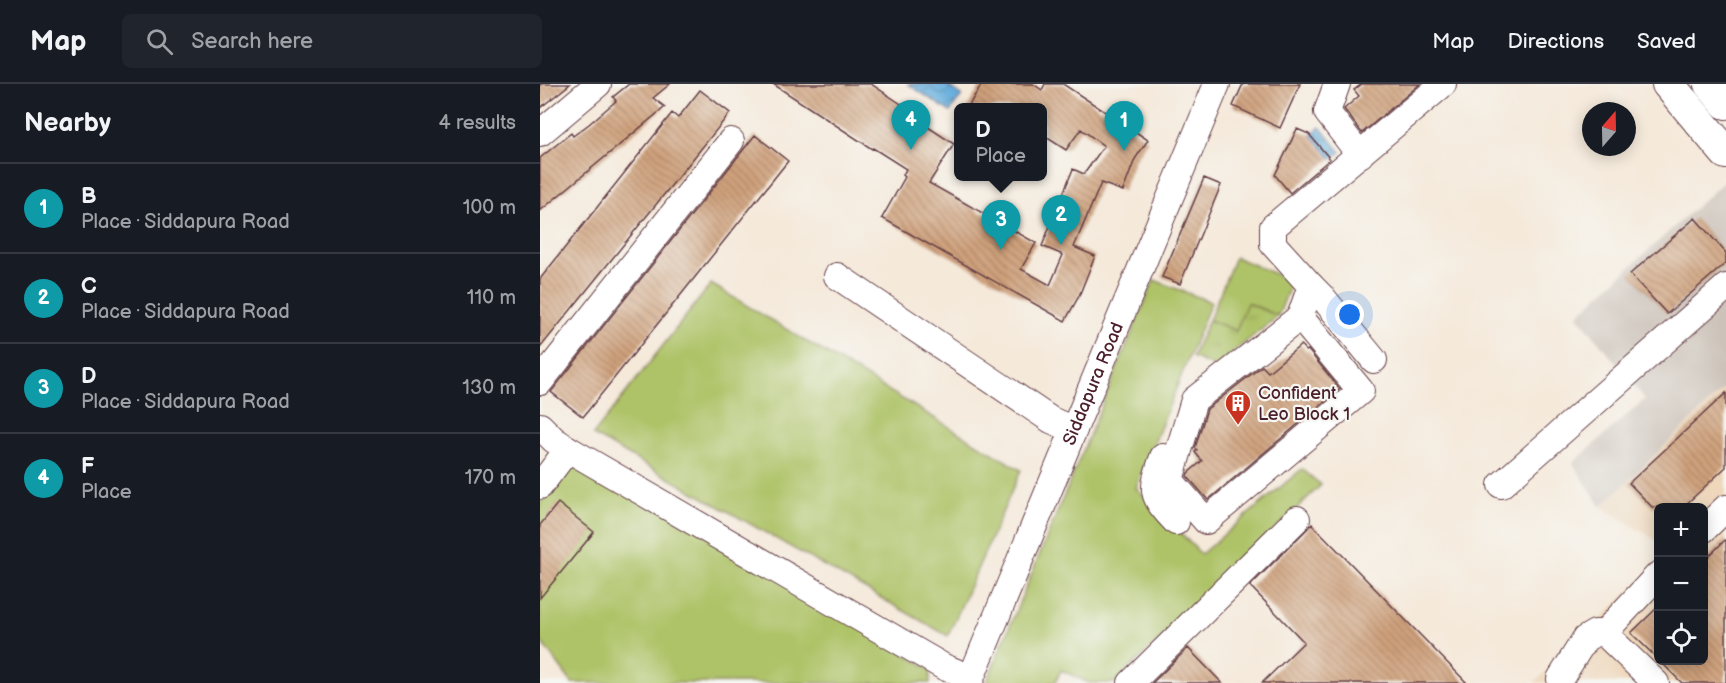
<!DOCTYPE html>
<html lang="en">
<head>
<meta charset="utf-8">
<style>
  body { margin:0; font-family:"Balsamiq Sans",sans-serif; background:#20242c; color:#f1f3f6 }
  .controls { position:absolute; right:18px; bottom:18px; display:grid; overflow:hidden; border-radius:9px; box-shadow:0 3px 15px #0003 }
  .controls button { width:54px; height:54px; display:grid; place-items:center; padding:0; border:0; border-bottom:2px solid #363941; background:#171b24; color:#f1f3f6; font:30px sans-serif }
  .compass { position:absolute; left:1042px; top:18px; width:54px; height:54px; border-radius:50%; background:#171b24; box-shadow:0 3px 15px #0003; rotate:20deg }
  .you { position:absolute; left:810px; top:231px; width:21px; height:21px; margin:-15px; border:4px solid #fff; border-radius:50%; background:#1a73e8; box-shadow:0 0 0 9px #1a73e833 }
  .badge { display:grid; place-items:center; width:39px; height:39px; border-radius:50%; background:#c8321e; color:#fff; font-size:20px; font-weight:700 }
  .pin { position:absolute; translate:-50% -50px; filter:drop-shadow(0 2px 3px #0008) }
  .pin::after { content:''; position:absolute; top:32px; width:21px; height:18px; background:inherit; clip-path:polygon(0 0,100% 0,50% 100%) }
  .popup { position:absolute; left:414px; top:19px; width:93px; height:78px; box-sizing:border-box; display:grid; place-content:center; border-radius:9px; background:#171b24; filter:drop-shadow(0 2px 4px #0005); font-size:20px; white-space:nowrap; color:#9ea1a6 }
  .popup b { font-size:22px; color:#f1f3f6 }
  .popup::after { content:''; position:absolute; left:50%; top:100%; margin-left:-12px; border:12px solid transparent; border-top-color:#171b24 }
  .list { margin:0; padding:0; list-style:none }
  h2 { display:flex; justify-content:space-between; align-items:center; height:78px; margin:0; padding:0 24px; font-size:26px }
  h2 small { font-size:20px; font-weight:400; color:#9ea1a6 }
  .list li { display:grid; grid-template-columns:39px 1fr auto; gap:18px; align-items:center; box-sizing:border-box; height:90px; padding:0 24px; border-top:2px solid #363941 }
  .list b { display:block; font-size:22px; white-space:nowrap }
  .list p { margin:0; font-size:20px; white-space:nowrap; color:#9ea1a6 }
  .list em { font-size:20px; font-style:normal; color:#9ea1a6 }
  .icon { flex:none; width:33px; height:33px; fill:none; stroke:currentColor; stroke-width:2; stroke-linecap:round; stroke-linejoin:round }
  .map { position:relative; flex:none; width:1186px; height:599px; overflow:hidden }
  header { display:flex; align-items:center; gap:36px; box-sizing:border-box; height:84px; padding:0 30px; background:#171b24; border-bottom:2px solid #363941 }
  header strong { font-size:28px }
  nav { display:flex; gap:33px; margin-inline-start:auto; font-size:21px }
  .search { width:420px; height:54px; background:#20242c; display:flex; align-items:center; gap:15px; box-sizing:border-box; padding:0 21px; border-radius:9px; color:#9ea1a6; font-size:22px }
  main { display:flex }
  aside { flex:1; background:#171b24 }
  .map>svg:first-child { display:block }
  .built { fill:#eed7bb }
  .industrial { fill:#ccc2b9 }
  .green { fill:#aec367; stroke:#7c7149; stroke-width:1.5 }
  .park { fill:url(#park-tufts); stroke:#7c7149; stroke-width:1.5 }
  .water { fill:url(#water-waves); stroke:#586684; stroke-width:1.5 }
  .building { fill:url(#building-back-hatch) }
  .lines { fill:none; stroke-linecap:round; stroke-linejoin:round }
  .minor-casing { stroke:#643d45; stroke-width:28 }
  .major-casing { stroke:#643d45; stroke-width:34 }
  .minor { stroke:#fff; stroke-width:26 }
  .major { stroke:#fff; stroke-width:32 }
  .labels { text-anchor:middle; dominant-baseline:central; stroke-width:4.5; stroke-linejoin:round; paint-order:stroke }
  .street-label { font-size:18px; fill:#4a1f2b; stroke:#f6f6f2 }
  .poi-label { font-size:18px; fill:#4a1f2b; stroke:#f6f6f2; text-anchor:start }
</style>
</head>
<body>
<header>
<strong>Map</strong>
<div class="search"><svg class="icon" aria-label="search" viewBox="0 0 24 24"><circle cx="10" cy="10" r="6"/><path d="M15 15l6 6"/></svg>Search here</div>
<nav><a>Map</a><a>Directions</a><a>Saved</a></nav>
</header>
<main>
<aside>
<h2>Nearby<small>4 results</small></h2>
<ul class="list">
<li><span class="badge" style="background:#0f9aa8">1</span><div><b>B</b><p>Place · Siddapura Road</p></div><em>100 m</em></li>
<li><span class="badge" style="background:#0f9aa8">2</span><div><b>C</b><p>Place · Siddapura Road</p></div><em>110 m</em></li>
<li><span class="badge" style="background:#0f9aa8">3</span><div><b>D</b><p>Place · Siddapura Road</p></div><em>130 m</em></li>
<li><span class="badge" style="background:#0f9aa8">4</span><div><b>F</b><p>Place</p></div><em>170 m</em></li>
</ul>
</aside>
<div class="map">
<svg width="1186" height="599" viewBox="0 0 1186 599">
  <defs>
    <pattern id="park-tufts" width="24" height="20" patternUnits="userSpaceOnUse" patternTransform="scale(1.5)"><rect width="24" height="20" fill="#aec367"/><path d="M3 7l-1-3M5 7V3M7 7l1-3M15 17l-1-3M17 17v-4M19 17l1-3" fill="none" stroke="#97a75a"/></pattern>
    <pattern id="water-waves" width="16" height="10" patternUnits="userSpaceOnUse" patternTransform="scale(1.5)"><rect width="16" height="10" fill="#66aedd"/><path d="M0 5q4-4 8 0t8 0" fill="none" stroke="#568db3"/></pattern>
    <pattern id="building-back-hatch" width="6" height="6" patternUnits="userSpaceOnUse" patternTransform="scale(1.5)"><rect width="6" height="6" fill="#cfa17c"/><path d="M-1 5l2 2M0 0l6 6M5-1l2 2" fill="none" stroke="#aa8366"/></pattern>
  </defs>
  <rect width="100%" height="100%" fill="#f6f6f2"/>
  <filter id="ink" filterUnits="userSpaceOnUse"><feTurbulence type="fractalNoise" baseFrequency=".0167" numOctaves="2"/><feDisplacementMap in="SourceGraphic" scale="12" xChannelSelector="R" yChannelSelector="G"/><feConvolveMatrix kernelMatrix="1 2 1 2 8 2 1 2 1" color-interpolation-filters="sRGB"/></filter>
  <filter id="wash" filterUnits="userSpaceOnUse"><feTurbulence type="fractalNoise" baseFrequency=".008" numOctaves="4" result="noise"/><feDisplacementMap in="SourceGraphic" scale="24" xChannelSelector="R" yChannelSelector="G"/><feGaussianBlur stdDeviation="1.35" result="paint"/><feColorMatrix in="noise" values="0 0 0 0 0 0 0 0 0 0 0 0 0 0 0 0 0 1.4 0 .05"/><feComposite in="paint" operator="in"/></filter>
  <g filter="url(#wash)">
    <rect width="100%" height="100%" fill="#f5e9da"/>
    <path class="built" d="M1186,303v296h-192l124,-120v97h46v-152h-46v33l-57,-34z"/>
    <path class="industrial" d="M1186,96v207l-125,120 -28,-44 72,-64 -68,-84z"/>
    <path class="green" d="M695,173l57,24 -14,35 -30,-13 -12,28 -27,-11z
      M614,196l57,22 -75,186 65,66 101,-85 19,16 -207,198h-25l-28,-13 -6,13h-69z
      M171,200l310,186 -73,166 -355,-201z
      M36,372l354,213v14h-358l-32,-43v-137z"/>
    <path class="park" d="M707,219l31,13 -63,51 -23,-10 17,-37 27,11z"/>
    <path class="water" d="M368,0h37l17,11 -12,17z
      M780,43l21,25 -9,7 -21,-25z"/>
    <g id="blocks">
      <path class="building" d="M0,0h30l-30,24z
        M89,0h41l-17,14 12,9 -125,104v-53l31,-25 2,3 16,-12 27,-23 -3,-4z
        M233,0h98l30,20 -2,4 55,36 -25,39 107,60 -15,26 29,16 13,-30 -21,-9 31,-77 11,5 20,-28 -23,-17 -15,21 -23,-15v-27h-76l15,-24h51l9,6 3,-6h18l85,56 -13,19 -12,32 -22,-8 -27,64 21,9 -16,40 -14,25 -183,-103 23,-41 -2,-2 3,-6 -33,-21 -1,1z
        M703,0h57l-20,44 -47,-22z
        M822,0h58l-58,49 -18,-24 15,-13 -5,-6z
        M160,6l30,23 -190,235v-69l132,-166 6,5z
        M757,45l12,5 21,25 -40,34 -15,-18z
        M215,51l33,26 -205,256 -32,-25z
        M664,94l17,7 -41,99 -18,-7z
        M1155,134l31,35v10l-59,51 -37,-40z
        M761,261l5,6 2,-1 32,39 -132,111 -21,-24 1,-3 14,-12 -7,-9 2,-2 -2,-2 12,-39 55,-43 6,6z
        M1186,309v74l-43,40h-31l-23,-24z
        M18,419l36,29 -54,66v-73z
        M772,440l155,159h-205l42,-41 -54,-56z
        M1186,455v144h-44l-23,-23h45v-99z
        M1119,522v54l-28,-27z
        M648,564l34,35h-70z"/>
    </g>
  </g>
  <g filter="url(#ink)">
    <use href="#blocks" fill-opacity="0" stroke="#643d45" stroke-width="1.5"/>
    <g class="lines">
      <g class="minor-casing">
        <g id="minor">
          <path d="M797,0l-10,28 33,43"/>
          <path d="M0,49l58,-49"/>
          <path d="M297,192l214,144 23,10"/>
          <path d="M771,202l13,13 50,61"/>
          <path d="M760,233l61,74 -155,130 -36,-41 24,-80 106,-83 11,-31 -38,-42v-17l170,-143"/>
          <path d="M0,298l191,-241"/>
          <path d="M0,342l14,14 14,9 376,218 27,11"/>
          <path d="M623,373c-12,34 -13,38 13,65"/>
          <path d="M961,401l225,-198"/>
          <path d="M0,402l28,-37"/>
          <path d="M1164,445l22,-21"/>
          <path d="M1020,595l25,-40 10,-6h9"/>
          <path id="s1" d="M429,599l248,-599"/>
          <path d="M591,599l166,-164"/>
          <path d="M1116,599l-52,-50 54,-58"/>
        </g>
      </g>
      <g class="major-casing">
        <path id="major" d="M1128,0l58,69
          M1170,0l16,19"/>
      </g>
      <use href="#minor" class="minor"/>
      <use href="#major" class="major"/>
    </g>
  </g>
  <defs>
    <g id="building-pin" transform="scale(1.35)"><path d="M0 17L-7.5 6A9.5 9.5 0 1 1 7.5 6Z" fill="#c8321e" stroke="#f6f6f2"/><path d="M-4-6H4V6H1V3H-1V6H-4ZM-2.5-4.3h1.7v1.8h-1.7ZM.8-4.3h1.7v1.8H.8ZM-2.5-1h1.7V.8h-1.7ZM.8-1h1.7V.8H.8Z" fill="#fff"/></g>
  </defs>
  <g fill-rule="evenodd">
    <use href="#building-pin" x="698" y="319"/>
  </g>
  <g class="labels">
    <g class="street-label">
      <text stroke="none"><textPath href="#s1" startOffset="324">Siddapura Road</textPath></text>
    </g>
    <g class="poi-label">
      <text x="718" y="309">Confident<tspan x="718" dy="21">Leo Block 1</tspan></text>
    </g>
  </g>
</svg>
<div class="controls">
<button>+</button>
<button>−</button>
<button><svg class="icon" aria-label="locate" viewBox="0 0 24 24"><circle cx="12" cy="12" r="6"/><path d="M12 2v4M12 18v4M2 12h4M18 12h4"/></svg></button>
</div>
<svg class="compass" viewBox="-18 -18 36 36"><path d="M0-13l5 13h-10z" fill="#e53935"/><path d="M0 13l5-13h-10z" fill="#9ea1a6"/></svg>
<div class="you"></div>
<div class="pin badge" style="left:584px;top:67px;background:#0f9aa8">1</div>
<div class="pin badge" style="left:521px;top:161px;background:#0f9aa8">2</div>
<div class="pin badge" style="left:461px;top:166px;background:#0f9aa8">3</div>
<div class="popup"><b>D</b>Place</div>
<div class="pin badge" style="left:371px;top:66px;background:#0f9aa8">4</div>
</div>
</main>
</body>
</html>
